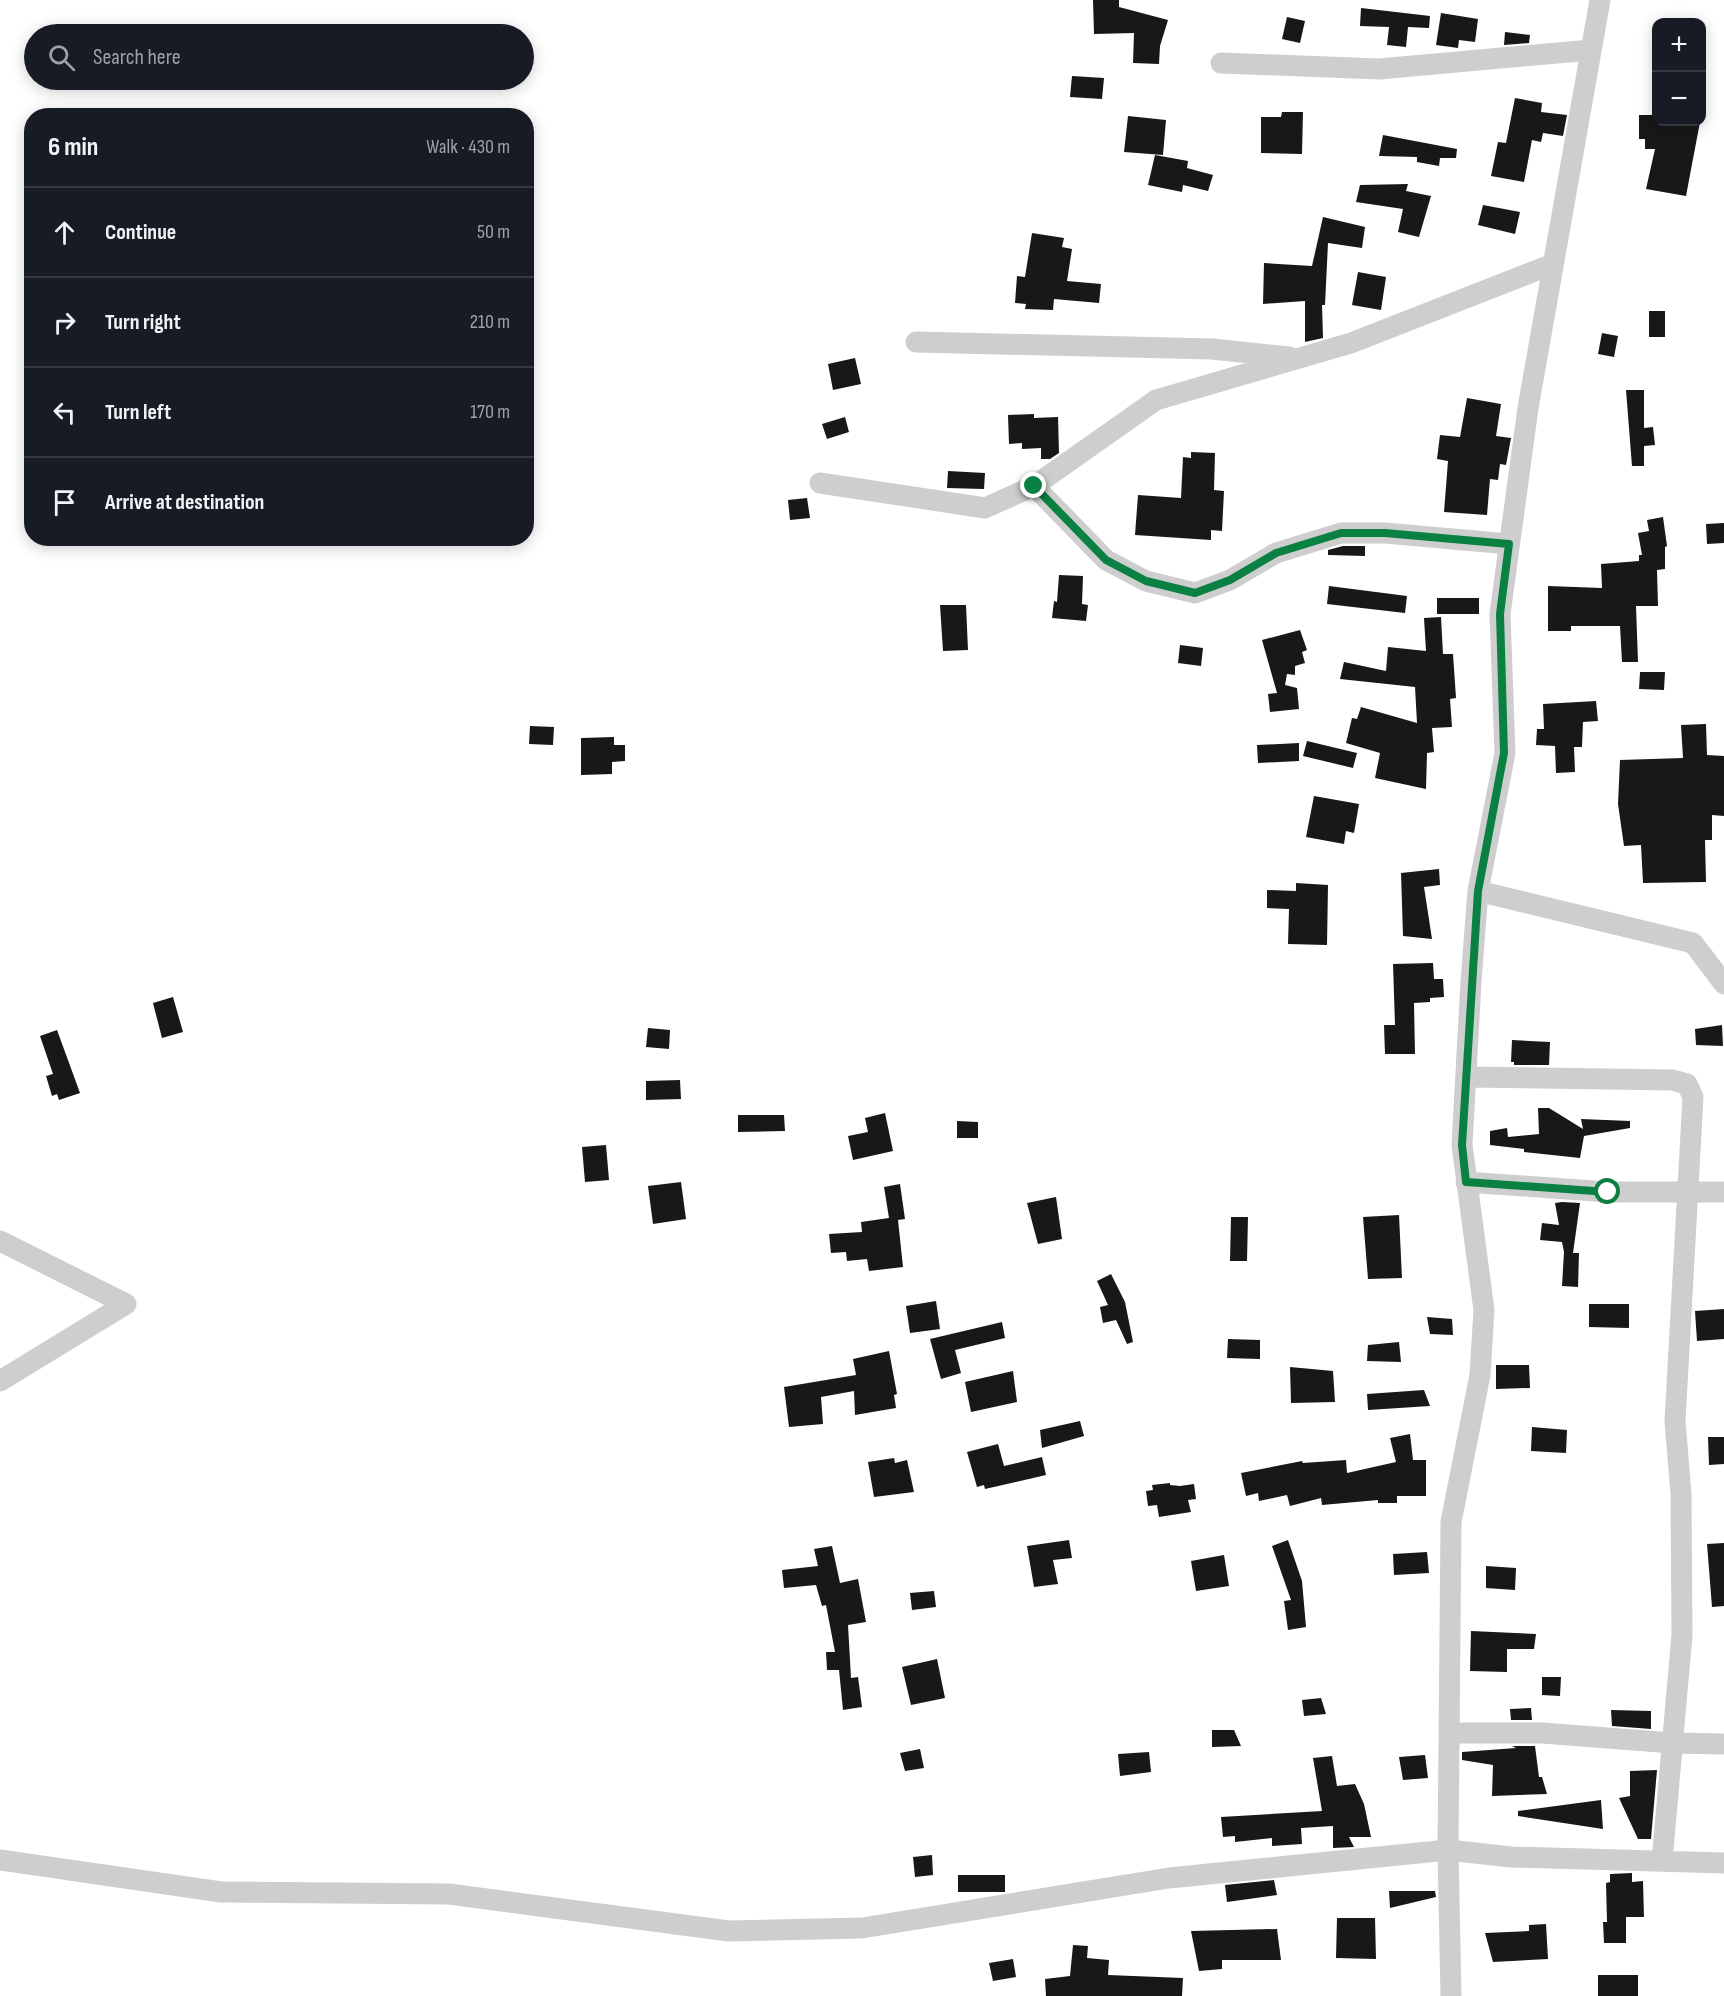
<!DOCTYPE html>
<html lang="en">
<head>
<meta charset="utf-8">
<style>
  body { margin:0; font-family:"Sofia Sans Condensed",sans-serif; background:#20242c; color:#f1f3f6 }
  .controls { position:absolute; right:18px; top:18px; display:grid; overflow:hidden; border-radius:12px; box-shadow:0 3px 15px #0003 }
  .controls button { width:54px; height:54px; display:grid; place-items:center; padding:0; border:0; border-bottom:2px solid #363941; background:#171b24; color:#f1f3f6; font:30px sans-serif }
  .stop { position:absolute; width:18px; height:18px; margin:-14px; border:4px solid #0b8043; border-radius:50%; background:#fff }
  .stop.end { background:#0b8043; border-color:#fff; box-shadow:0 2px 6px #0008 }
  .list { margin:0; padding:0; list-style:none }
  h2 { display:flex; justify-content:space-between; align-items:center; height:78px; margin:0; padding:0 24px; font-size:26px }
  h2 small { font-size:20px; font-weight:400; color:#9ea1a6 }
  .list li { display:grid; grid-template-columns:39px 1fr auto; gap:18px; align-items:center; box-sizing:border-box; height:90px; padding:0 24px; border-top:2px solid #363941 }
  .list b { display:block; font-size:22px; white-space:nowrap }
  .list em { font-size:20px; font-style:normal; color:#9ea1a6 }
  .icon { flex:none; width:33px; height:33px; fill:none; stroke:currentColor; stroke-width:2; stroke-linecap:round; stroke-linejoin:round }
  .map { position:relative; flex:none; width:1724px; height:1996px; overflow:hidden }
  .search { position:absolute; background:#171b24; box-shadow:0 3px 15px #0003; left:24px; top:24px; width:510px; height:66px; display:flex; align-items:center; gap:15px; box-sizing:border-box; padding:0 21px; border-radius:33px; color:#9ea1a6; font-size:22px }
  .panel { position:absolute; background:#171b24; box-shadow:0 3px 15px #0003; left:24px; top:108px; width:510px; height:438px; border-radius:24px }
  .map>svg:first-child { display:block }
  .building { fill:#181818 }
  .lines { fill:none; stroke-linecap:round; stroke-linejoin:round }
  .minor { stroke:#cecece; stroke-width:21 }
  .route { stroke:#0b8043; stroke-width:8 }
</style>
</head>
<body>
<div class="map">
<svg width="1724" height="1996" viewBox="0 0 1724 1996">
  <rect width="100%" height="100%" fill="#fff"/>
  <path class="building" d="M1093,0h26v7l49,13 -8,26 -1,18 -26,-1 1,-30 -40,1z
    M1361,8l69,8 -1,12 -21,-1 -2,20 -19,-2 2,-18 -29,-1z
    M1441,13l37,6 -3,23 -16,-2 -1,8 -22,-3z
    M1287,17l18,4 -5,22 -18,-4z
    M1505,32l25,3 -1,8 -25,2z
    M1072,76l32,2 -2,21 -32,-2z
    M1515,98l27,5 -1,9 26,3 -4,21 -20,-3 -2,9 -9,-2 -8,42 -33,-6 7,-34 8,1z
    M1282,112h21l-1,42 -41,-1v-36h20z
    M1639,115h17v7h44l-14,74 -40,-7 9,-40h-10v-10h-6z
    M1128,116l38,4 -3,35 -39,-3z
    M1383,135l74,14 -1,9h-16l-1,8 -22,-4v-5l-38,-1z
    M1155,155l33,6 -1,7 26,7 -5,16 -25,-6 -1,7 -34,-7z
    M1408,184l-2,7 25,5 -12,41 -21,-5 5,-23 -47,-7 4,-17z
    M1483,205l37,7 -5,22 -37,-9z
    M1323,217l42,10 -3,21 -34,-5 -3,62h-3l1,33 -18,4v-41l-42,3 1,-41 48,3z
    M1032,233l32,5 -2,9 10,2 -5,32 34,3 -2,19 -45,-4 -1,11 -28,-1 1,-5 -11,-1 2,-27 8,1z
    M1358,272l28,5 -5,33 -29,-5z
    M1649,311h16v26h-16z
    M1602,333l16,3 -4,21 -16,-3z
    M855,358l6,26 -28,6 -5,-26z
    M1626,390h18v38l9,-1 2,18 -11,1v20h-12z
    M1467,398l34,6 -5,32 15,2 -5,27 -6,-1 -2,16 -8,-1 -3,36 -43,-3 4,-51 -11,-2 3,-24 20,2z
    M1034,414v4l24,-1 1,36 -9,6h-9v-11l-19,1v-6l-13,1 -1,-29z
    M845,417l4,15 -22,7 -5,-15z
    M1191,452l24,1 -1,37 10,1 -2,40 -11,-1v10l-76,-5 3,-40 43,3 2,-41 8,1z
    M948,471l37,2 -1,16 -37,-1z
    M807,498l3,20 -20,2 -2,-20z
    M1663,517l4,29 -2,1v22l-8,1 1,36h-22l2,56h-16l-2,-36h-49v5h-23v-45l54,2 -1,-24 38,-3v-6h3l-4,-22 11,-2 -2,-11z
    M1724,523v20l-17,1 -1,-20z
    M1343,546h22v10l-37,-1v-5z
    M1059,575l24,1 -1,28 6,1 -2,16 -34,-3 2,-17 3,1z
    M1329,586l78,10 -2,17 -78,-9z
    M1437,598h42v16h-42z
    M940,605h26l2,45 -25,1z
    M1441,617l2,37h10l3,44 -6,1 2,28 -20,1 2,24 -7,1 -1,36 -51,-11 5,-25 -34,-10 6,-25 5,1 4,-12 56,16 -2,-36 -75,-8 4,-17 42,9 2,-24 38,4 -2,-33z
    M1300,630l7,20 -5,2 3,11 -10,3v9l-8,-1 -2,11 12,3 2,21 -29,3 -2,-18 9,-1 -15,-53z
    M1180,645l23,3 -2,18 -23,-3z
    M1640,672h25l-1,18 -25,-1z
    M1596,701l2,20 -15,1 -1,25h-8l1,25 -19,1 -1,-27 -19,-1 1,-16h7l-1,-25z
    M1706,724l1,31 17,1v60l-12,-1v25h-7l1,42 -63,1 -2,-38 -17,1 -6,-42 2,-44 63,-2 -2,-33z
    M530,726l24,1 -1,18 -24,-1z
    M614,737v8h11v16l-13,1v12l-31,1v-37z
    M1307,741l50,12 -4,15 -50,-12z
    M1299,743v18l-41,2 -1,-18z
    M1314,796l45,8 -5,29 -8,-2 -2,13 -38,-7z
    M1439,869l1,16 -16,2 8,52 -29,-3 -2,-63z
    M1296,883l32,2 -1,60 -39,-1 1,-35 -22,-1v-18l29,1z
    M1433,963l1,16h9l1,18 -14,1v4l-16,1 1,51h-30l-1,-29h11l-2,-61z
    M173,997l10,35 -21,6 -9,-35z
    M1722,1025l1,21 -27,-1 -1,-16z
    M648,1028l22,2 -1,19 -23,-2z
    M57,1030l23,63 -21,7 -2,-6 -5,2 -6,-20 7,-2 -13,-38z
    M1512,1040l38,2 -1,23h-35v-3h-3z
    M680,1080l1,19 -35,1v-19z
    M1538,1108h11l34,21 -2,-10 49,2v7l-46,8 -4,22 -56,-6v-3l-34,-4v-14l17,-3 1,9 31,-3z
    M885,1113l8,38 -40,9 -5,-24 20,-4 -3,-14z
    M738,1115h46l1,16 -47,1z
    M957,1121l21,1v16h-21z
    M606,1145l3,35 -24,2 -3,-35z
    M681,1182l5,37 -33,5 -5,-38z
    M900,1184l5,35 -7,1 5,47 -34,4 -2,-12 -20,2 -1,-9 -15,1 -2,-19 33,-2 -1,-10 28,-4 -5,-31z
    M1056,1197l6,42 -24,5 -11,-41z
    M1562,1202l18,1 -7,50h6l-1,34 -16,-1 2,-34 -2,-10 -22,-2 2,-17 17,2 -4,-22z
    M1399,1215l3,63 -34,1 -5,-62z
    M1231,1217h17l-1,44h-17z
    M1111,1274l14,28 8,40 -6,2 -11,-24 -13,3 -3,-16 8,-2 -11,-24z
    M936,1301l4,28 -30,4 -4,-27z
    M1589,1304h40v24l-40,-1z
    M1724,1309v30l-27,2 -2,-30z
    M1427,1317l25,2 1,16 -23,-1z
    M1002,1322l3,16 -50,12 6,23 -20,6 -11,-40z
    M1228,1339l32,1v19l-33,-1z
    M1399,1342l2,20 -34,-1 1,-16z
    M889,1351l8,43 -3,1 2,13 -41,7 -1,-24 -33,6 2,27 -34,3 -5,-40 72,-12 -3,-16z
    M1496,1365h33l1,23 -34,1z
    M1290,1367l43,4 2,31 -44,1z
    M1013,1371l4,31 -46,10 -6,-30z
    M1424,1390l6,16 -62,4 -1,-16z
    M1080,1421l4,15 -42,12 -2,-18z
    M1532,1427l35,3 -1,23 -35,-2z
    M1410,1434l3,26h13v36h-29v7h-19v-3l-56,5 -1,-7 -31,8 -3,-11 -28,6 -1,-8 -12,3 -5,-23 61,-12 1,2 43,-3 1,13 49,-11 -6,-24z
    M1708,1437h16v27l-15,1z
    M998,1444l6,22 38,-9 4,18 -61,14 -1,-4 -7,2 -10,-35z
    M894,1458l1,5 12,-3 7,32 -40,5 -6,-35z
    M1170,1483v2l10,1 14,-2 2,15 -8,1 3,12 -32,5 -2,-12 -9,1 -2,-15 7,-1 -1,-5z
    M1069,1540l3,18 -19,2 5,24 -24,3 -7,-41z
    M1288,1540l14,41 4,46 -18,3 -4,-29 7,-1 -19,-54z
    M1724,1543v63l-12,1 -5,-63z
    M832,1546l8,37 18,-4 8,43 -18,3 3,53 7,-1 4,30 -19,3 -4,-40h-12l-1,-18h9l-9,-47 -4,1 -6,-21 -32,3 -2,-18 36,-4 -4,-17z
    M1427,1552l2,21 -35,2 -1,-21z
    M1224,1555l5,31 -33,5 -5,-30z
    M1486,1566l30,2 -1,22 -29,-2z
    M934,1591l2,16 -24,3 -2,-17z
    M1471,1631l65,3 -2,15h-27v23l-37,-1z
    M937,1659l8,39 -34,7 -9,-38z
    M1542,1677h19l-1,19 -18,-1z
    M1321,1698l5,16 -22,2 -2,-16z
    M1531,1708l1,12h-21l-1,-11z
    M1611,1710l40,1v18l-39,-3z
    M1212,1730h22l7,16 -29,1z
    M1512,1746h23l4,31h3l5,17 -55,2 1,-31 -31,-5v-8l54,-4z
    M920,1749l4,19 -19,3 -5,-18z
    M1149,1752l2,20 -31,4 -2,-22z
    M1425,1755l3,23 -25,2 -4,-23z
    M1332,1756l5,30 18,-2 9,20 7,33h-22l5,10 -21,1v-22l-32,2 1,16 -30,2v-8l-37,4v-6l-12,1 -2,-20 101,-6 -9,-53z
    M1657,1770l-6,69h-13l-19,-41 11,-2v-25z
    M1601,1800l2,29 -85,-13v-5z
    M932,1855l1,20 -18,2 -2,-20z
    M1632,1873v9l11,-1 1,36h-18v26h-22l-1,-21h4l-1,-39 4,-1v-8z
    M958,1875h47v17h-47z
    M1274,1880l3,15 -50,7 -2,-17z
    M1389,1891h46l1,6 -46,11z
    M1337,1918h38l1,41 -40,-1z
    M1546,1924l2,35 -55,3 -8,-29 44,-2v-6z
    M1277,1929l4,31h-59v9l-23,2 -8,-40z
    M1073,1945l15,1 -1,12 22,2 -1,15 75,3 -1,18h-136l-1,-17 25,-3z
    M1013,1959l3,18 -23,4 -4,-18z
    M1598,1975h40v21h-40z"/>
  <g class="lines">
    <path class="minor" d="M1221,63l158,6 212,-19
      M916,342l296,7 77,8
      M820,483l165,25 49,-22 122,-86 195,-57 202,-79
      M1034,486l72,74 40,21 49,12 35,-13 46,-27 65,-20h44l124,11
      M1478,891l215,52 31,41
      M1466,1077l206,3 15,4 6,13 -18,324 6,73 1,141 -20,226
      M1466,1182l142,10h116
      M0,1241l126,63 -126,77
      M1449,1733h93l131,10 51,1
      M0,1860l221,32 228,2 280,37 133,-3 307,-50 279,-28 63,7 213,6
      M1451,1996l-3,-146 3,-328 29,-147 4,-65 -22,-165 9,-163 7,-91 27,-138 -5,-139 28,-206 72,-408"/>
  </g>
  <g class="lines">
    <path class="route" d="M1034,486l72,74 40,21 49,12 35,-13 46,-27 65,-20h44l124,11 -9,70 4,139 -26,138 -16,254 4,37 142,10"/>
  </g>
</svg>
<div class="controls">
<button>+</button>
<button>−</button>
</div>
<div class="stop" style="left:1608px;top:1192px"></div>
<div class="stop end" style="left:1034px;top:486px"></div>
<div class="search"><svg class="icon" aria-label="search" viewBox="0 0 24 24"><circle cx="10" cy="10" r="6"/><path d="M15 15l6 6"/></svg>Search here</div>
<section class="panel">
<h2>6 min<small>Walk · 430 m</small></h2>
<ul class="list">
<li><svg class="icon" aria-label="ahead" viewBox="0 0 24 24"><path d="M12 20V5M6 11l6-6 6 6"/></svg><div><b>Continue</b></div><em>50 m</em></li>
<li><svg class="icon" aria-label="right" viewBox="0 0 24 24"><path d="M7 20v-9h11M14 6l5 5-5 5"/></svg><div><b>Turn right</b></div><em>210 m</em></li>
<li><svg class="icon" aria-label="left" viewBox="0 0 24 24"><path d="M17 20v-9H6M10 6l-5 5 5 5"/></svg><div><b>Turn left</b></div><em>170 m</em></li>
<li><svg class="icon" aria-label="arrive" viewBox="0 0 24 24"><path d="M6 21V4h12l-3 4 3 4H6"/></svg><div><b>Arrive at destination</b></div></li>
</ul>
</section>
</div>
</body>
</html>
